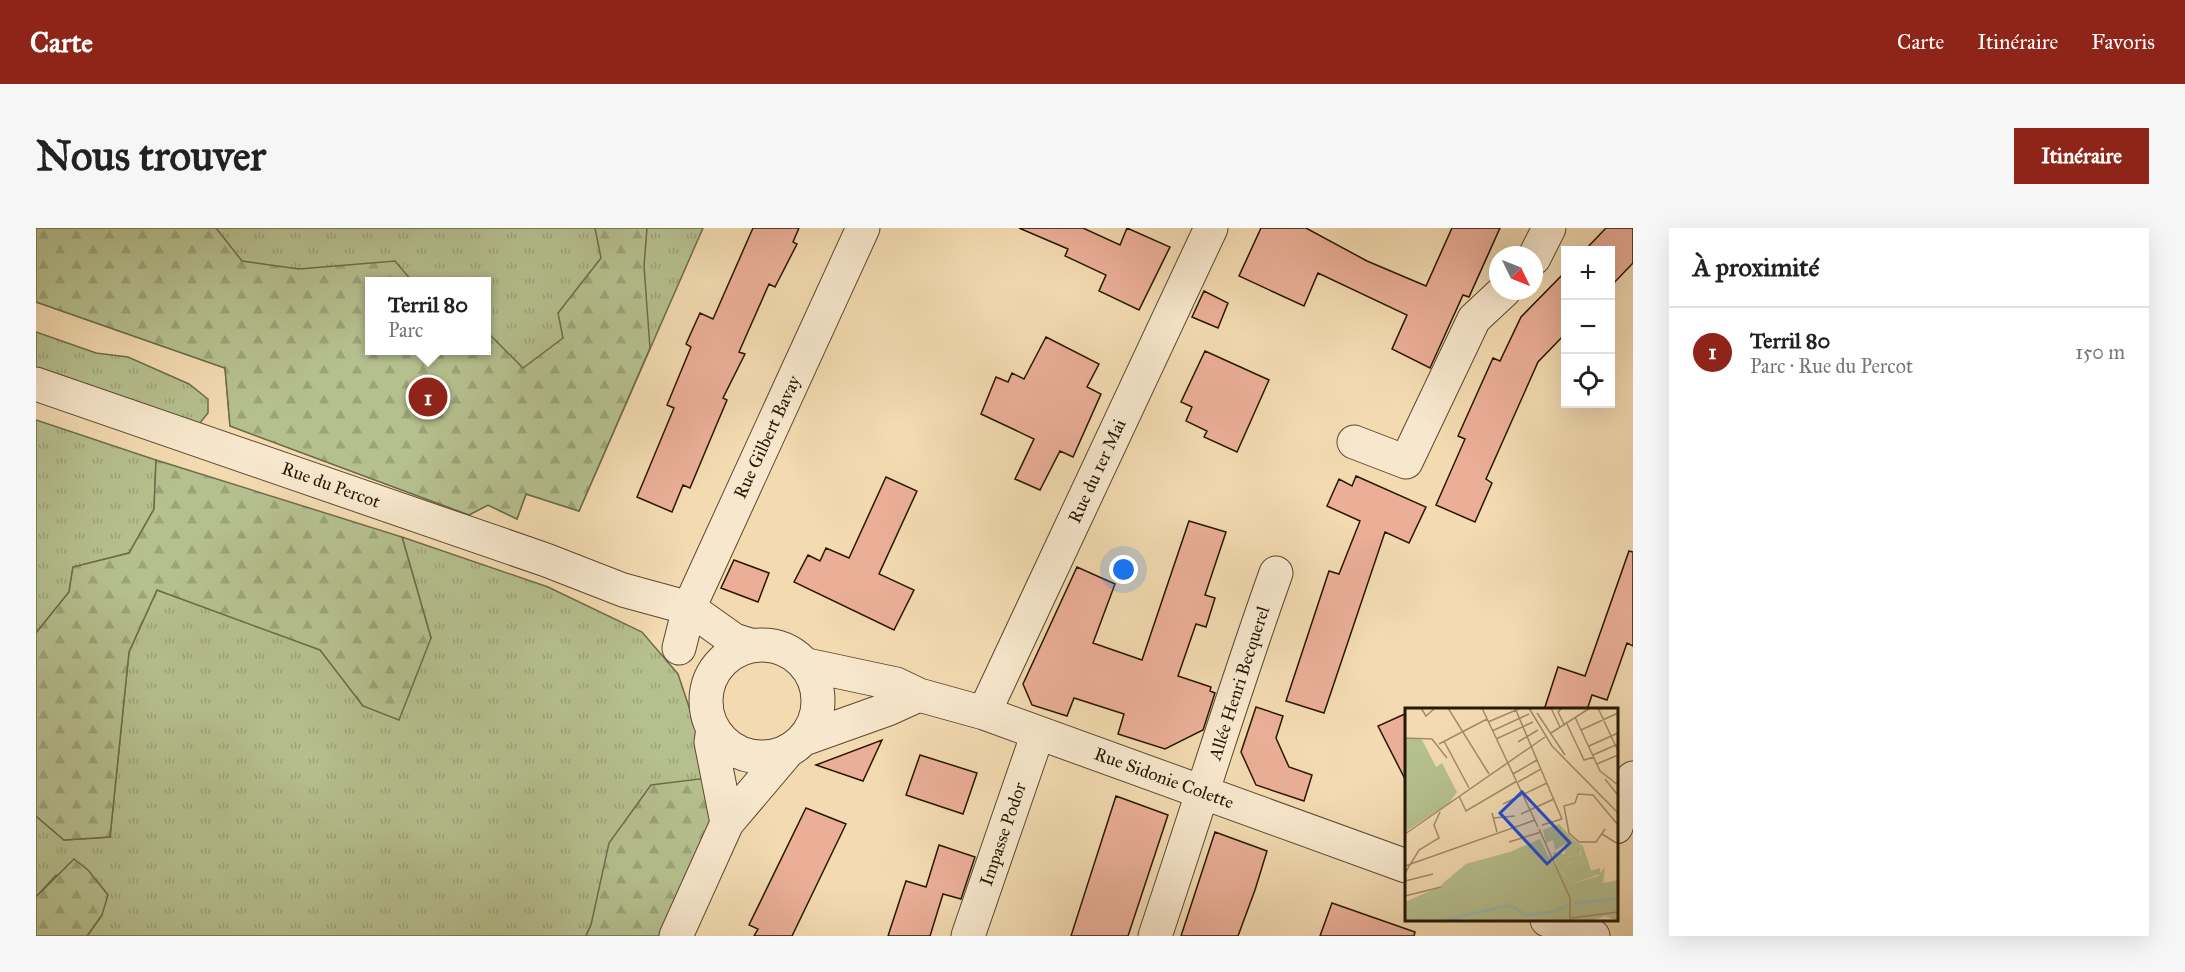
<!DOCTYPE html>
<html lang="fr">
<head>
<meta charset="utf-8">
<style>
  body { margin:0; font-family:"IM FELL Great Primer",serif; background:#f6f6f6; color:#222 }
  .controls { position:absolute; right:18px; top:18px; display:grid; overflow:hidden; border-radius:0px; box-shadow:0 6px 24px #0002 }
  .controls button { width:54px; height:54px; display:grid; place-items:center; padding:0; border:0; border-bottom:2px solid #e0e0e0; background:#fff; color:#222; font:30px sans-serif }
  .compass { position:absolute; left:1453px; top:18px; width:54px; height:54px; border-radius:50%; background:#fff; box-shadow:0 6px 24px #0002; rotate:133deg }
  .you { position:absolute; left:1088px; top:342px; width:21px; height:21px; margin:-15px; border:4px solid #fff; border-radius:50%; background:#1a73e8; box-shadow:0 0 0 9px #1a73e833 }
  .badge { display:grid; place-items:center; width:39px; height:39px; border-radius:50%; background:#8f2418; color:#fff; font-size:20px; font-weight:700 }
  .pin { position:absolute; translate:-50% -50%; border:3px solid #fff; box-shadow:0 2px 6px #0006 }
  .popup { position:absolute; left:329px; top:49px; width:126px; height:78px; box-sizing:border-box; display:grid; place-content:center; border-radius:0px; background:#fff; filter:drop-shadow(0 2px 4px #0005); font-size:20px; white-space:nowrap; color:#767676 }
  .popup b { font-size:22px; color:#222 }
  .popup::after { content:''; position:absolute; left:50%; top:100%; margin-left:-12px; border:12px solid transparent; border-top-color:#fff }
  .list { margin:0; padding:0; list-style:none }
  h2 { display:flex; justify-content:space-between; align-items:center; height:78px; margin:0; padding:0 24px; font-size:26px }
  h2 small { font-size:20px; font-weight:400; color:#767676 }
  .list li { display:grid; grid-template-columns:39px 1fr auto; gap:18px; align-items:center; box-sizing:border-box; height:90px; padding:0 24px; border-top:2px solid #e0e0e0 }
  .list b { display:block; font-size:22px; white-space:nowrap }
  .list p { margin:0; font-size:20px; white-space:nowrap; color:#767676 }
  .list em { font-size:20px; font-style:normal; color:#767676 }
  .icon { flex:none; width:33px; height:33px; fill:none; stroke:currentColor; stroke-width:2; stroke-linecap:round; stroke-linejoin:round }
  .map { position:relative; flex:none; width:1597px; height:708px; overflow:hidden; border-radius:0px }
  header { display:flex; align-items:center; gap:36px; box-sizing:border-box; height:84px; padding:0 30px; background:#8f2418; color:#fff }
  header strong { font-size:28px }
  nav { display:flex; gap:33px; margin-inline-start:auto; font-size:21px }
  .intro { display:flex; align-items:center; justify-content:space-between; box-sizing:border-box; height:144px; padding:0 36px }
  h1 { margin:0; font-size:42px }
  .button { padding:15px 27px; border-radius:0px; background:#8f2418; color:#fff; font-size:21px; font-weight:700 }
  main { display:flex; gap:36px; padding:0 36px }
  aside { flex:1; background:#fff; border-radius:0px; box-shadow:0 6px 24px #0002 }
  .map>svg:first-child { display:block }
  .grass { fill:url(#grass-tufts); stroke:#6e6c4a; stroke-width:1.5; fill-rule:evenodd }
  .forest { fill:url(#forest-firs); stroke:#6e6c4a; stroke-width:1.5 }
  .building { fill:#ebaf98; stroke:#271705; stroke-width:1.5 }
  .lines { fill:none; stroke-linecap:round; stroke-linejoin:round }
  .minor-casing { stroke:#5a4830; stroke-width:35 }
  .minor { stroke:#f7e7cc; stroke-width:33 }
  .labels { text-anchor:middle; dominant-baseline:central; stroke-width:4.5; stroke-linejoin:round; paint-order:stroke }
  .street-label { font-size:18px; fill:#271705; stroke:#f7e7cc }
  .inset-river { fill:none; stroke:#9bbbad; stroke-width:3 }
  .inset-road { fill:none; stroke:#a18c6c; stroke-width:1.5 }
  .view { fill:#1d4ed8; fill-opacity:0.15; stroke:#1d4ed8; stroke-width:3 }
  .inset-edge { fill:none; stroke:#271705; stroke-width:3 }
</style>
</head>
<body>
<header>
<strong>Carte</strong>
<nav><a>Carte</a><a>Itinéraire</a><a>Favoris</a></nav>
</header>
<div class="intro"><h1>Nous trouver</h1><a class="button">Itinéraire</a></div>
<main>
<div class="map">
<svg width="1597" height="708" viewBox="0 0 1597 708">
  <defs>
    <pattern id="grass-tufts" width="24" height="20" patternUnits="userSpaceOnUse" patternTransform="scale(1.5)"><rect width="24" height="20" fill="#b6c08f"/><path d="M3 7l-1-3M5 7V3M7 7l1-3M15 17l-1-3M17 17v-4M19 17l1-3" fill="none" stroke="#9ca47a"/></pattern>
    <pattern id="forest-firs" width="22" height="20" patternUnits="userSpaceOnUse" patternTransform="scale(1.5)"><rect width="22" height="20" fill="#b6c08f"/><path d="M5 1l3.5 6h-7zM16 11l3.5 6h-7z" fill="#9ca47a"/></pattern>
  </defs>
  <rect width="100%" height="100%" fill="#f3dab1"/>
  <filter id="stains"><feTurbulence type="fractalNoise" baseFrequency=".00333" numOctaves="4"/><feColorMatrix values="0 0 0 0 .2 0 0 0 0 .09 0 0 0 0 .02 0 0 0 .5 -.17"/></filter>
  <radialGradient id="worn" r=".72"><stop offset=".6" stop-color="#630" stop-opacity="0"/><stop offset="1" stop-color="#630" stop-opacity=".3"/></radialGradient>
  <path class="grass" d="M0,0h667l-124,283 -53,-17 -9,25 -29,-14 -19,10 -239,-89 -5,-58 -189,-66zM334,54h116v68h-116z
    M0,104l60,21 32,4 61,27 19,15v14l-9,11 -163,-56z
    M0,192l120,40 -2,49 -25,44 -56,14 -4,25 -33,41z
    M366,309l146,50 94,45 36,42 21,63 8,41 -116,147 -5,11h-499l15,-21 -46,-40 -20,22v-81l28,24 46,-3 19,-185 28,-62 164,60 42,56 68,-68z"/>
  <path class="forest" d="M0,0h180l26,33 57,8 96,-8 17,20 -42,1v68h116l1,-18 36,36 40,-30 -5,-25 43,-55 -6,-30h52l-3,38 6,82 -71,163 -53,-17 -9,25 -29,-14 -19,10 -239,-89 -5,-58 -189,-66z
    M120,232l246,77 29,101 -32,82 -36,-14 -43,-56 -163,-60 -28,62 -19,185 -46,3 -28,-24v-183l33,-41 4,-25 56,-14 25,-44z
    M671,550l8,40 -56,118h-73l5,-11 18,-82 42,-58z
    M38,631l14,11 20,25 -6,20 -15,21h-51v-39z"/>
  <path class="building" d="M717,0h46l-6,14 4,2 -22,43 -6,-3 -30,68 6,2 -22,44 4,2 -11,26 -26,62 -7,-3 -11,27 -35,-15 37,-89 -7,-3 24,-58 -5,-3 14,-31 13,6z
    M983,0h64l37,17 7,-17 43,19 -31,63 -40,-19 7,-16 -41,-19 3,-7z
    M1225,0h45l61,33 59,25 26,-58h48l-31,69 -6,-2 -33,73 -38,-19 15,-34 -89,-42 -14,33 -65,-30z
    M1570,0h27v35l-22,23v-36h-26z
    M1530,43v62l-28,29 -52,117 6,4 -17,39 -39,-17 29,-66 -7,-3 35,-78 7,3 21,-44z
    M1168,63l24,12 -10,25 -26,-11z
    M1010,109l53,27 -12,23 14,7 -28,63 -13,-6 -20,39 -25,-11 19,-40 -53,-25 15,-37 12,5 4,-9 12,6z
    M1169,123l64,29 -32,72 -33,-15 3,-6 -21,-10 6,-14 -11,-5z
    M1320,248l70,31 -17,36 -24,-11 -61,181 -38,-12 43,-130 10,3 21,-53 -33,-15 12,-27 13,7z
    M850,249l31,14 -38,83 35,16 -20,40 -100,-48 14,-27 12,6 6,-13 23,10z
    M1153,293l37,11 -21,63 10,3 -9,29 -10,-3 -18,52 33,11 -1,4 5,2 -12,37 -38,19 -47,-15 6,-20 -50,-16 -7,18 -35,-11 -9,-21 54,-117 38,17 -22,59 49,17z
    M1593,323l4,1v94l-6,-3 -20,57 -15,-5 -5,15h-43l14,-43 27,9z
    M698,332l35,13 -11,29 -37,-14z
    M1220,479l27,9 -7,22 13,29 23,8 -8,26 -48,-16 -15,-33z
    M1371,485v70l-29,-57z
    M846,512l-19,41 -47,-16z
    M884,527l57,18 -14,41 -57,-19z
    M1080,568l52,19 -40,121h-57z
    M770,580l40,16 -54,112h-38l4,-7 -9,-4z
    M1179,604l52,19 -12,39 -17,46h-57z
    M903,617l36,12 -14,42 -18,-5 -13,42h-42l18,-55 20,6z
    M1296,675l83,29 -1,4h-94z"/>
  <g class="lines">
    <g class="minor-casing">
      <path id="minor" d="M1498,30l15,-30
        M0,156l510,176 77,30 66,18 45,32 16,5
        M1318,214l52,20 68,-143 30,-28
        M670 473a56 56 0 1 1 112 0a56 56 0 1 1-112 0Z
        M643,420l10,-40 174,-380
        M771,437l89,19 23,11 65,18 422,153
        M948,485l227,-485
        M677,501l-2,13 16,81
        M768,511l84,-30 31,-14
        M1580,599l17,-49
        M1511,692l46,16
        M640,708l51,-113 61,-72
        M932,708l70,-203
        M1119,708c41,-121 78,-243 121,-363"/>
    </g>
    <use href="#minor" class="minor"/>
  </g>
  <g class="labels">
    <g class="street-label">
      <text transform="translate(731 209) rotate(-65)">Rue Gilbert Bavay</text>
      <text transform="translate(1061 243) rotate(-65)">Rue du 1er Mai</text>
      <text transform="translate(295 257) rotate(20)">Rue du Percot</text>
      <text transform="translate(1203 455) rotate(-72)">Allée Henri Becquerel</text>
      <text transform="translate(1128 550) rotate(20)">Rue Sidonie Colette</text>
      <text transform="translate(967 606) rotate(-71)">Impasse Podor</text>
    </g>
  </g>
  <g transform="translate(1369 480)">
    <rect width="213" height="213" fill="#f3dab1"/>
    <path d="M154,116l15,16 -5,4 12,4 -1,7 -26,4 -1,-7 12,2v-10l-10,6 -2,-10 -7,3 -3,-13zM135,131l18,41 -10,-27 18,35h23l29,-8v41l-13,-5 -15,5h-185v-19l36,-16 25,-22 44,-12zM182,150l4,13 9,-3v6l-29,10 -10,-14 5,-2 -1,-5 9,-1 3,4 1,-4 7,2z" fill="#b6c08f"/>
    <path d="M0,30h16l15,29 6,-4 15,29 -8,11 -44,29zM135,131l28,58 -2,11 -35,7 -1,6h-52l33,-10 8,4 -8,-6 -27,8 -7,-4 -37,8 32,-11 40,-6 11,7 43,-11 -10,-16 -8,-1 4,-8 -5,-10h-4l-6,-20 -9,3zM169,132l9,6 4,12 -1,6 -8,-2 -1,5 -4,-5 -8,1 1,5 -5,3 10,13 27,-8 7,-9 -2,16 15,-3v20l-15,1 -4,12 -11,1 -2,-7 -13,5 8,-7 -3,-2 15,-3 -21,2 -4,-9 11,-4 -13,-1 -12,-29 27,-4v-7l-14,-4zM124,142l5,2 -1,5 3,-1v8l-24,5 1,8 -7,-4 -11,8 9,-13 -6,-2 4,-4 -16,2 -4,21 -13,-4 -2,9 -1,-6 -9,12 -10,-1 13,8 -11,4 -26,-10 19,-7v-6l24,-20 45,-12 -12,5 10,5 5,-7zM110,169l4,10 7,1 9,-11 5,6 -1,10 -38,1zM70,181l14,5 -22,8v-9zM9,192l1,7 15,2 6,12h-27l-4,-19z" fill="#b6c08f"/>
    <path class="inset-river" d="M169,195l44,-4M36,213l70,-16 14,10 29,-3 14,-7"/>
    <path class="inset-road" d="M16,0l5,8 9,-8M43,0l41,66M77,0l56,119M110,0l47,111M124,0l23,38 66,67M146,0l9,19M157,0l-4,4 6,12M193,0l20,43M132,5l28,42M170,9l25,54 18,14M83,14l33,-14M161,14l18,38 10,-3M176,22l37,-17M87,23l37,-17M146,25l39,-25M0,30l27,1 15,19M91,31l37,-17M39,33l25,47M113,34l20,-12M34,36l48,-25M184,38l29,-13M188,47l25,-11M192,56l21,-9M108,66l24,-14M200,71l12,15M113,74l23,-13M54,88l7,15 51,-30M98,96l44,-21M87,105l5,19M116,106l33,-15M88,110l22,-2M137,117l20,-6M134,121l31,69v23M200,121l-9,13h-17l-10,-9 -5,-27 11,-3 3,-9 15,1 25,30M0,126l140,-97M197,126l16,10M104,134l32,-10M0,158l130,-46M0,165l14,-23 20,-12 -5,-13 6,-13M0,173l28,-7M0,188l36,-9M166,210l47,-6"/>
    <path class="view" d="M117,84l48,51 -23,21 -47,-51z"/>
    <rect width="213" height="213" class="inset-edge"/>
  </g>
  <rect width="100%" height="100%" filter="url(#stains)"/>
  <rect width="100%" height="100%" fill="url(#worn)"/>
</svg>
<div class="controls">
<button>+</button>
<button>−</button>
<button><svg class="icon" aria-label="locate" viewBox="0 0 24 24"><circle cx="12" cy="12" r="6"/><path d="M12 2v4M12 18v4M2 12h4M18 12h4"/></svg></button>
</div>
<svg class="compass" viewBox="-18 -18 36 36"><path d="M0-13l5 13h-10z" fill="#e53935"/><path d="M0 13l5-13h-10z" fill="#767676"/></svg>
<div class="you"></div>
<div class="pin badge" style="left:392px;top:169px">1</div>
<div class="popup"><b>Terril 80</b>Parc</div>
</div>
<aside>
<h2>À proximité<small></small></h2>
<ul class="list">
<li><span class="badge">1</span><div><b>Terril 80</b><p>Parc · Rue du Percot</p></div><em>150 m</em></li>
</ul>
</aside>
</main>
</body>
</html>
